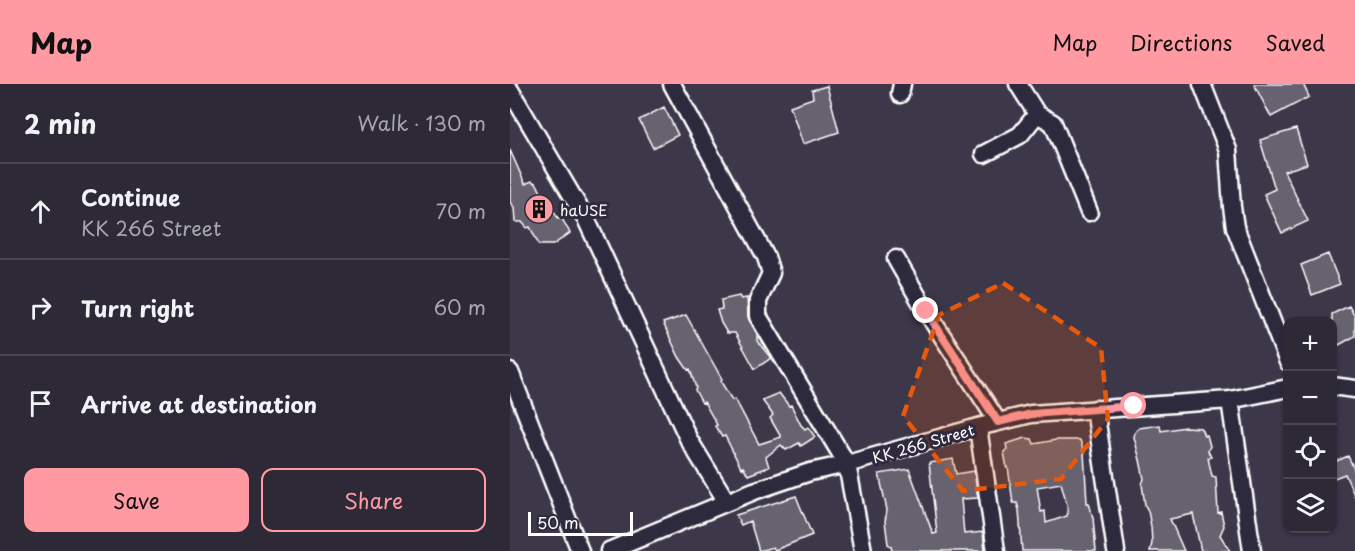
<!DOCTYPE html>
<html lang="en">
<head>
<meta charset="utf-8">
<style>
  body { margin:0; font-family:"Playpen Sans",sans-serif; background:#35313f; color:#f1f3f6 }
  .controls { position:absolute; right:18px; bottom:18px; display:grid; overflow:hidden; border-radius:12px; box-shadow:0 2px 4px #0004 }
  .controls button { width:54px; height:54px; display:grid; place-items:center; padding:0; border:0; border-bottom:2px solid #484552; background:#2d2937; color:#f1f3f6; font:30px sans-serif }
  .scale { position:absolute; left:18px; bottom:15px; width:105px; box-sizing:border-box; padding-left:6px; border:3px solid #fff; border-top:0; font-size:16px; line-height:21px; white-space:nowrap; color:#fff; -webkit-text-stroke:4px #2f2a3d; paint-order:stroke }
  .stop { position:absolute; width:18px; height:18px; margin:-14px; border:4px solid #ff9aa2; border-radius:50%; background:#fff }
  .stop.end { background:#ff9aa2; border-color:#fff; box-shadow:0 2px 6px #0008 }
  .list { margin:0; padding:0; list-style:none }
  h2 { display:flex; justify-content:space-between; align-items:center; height:78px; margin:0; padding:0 24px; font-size:26px }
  h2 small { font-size:20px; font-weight:400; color:#a7a6ad }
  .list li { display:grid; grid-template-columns:39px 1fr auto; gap:18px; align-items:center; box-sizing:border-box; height:96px; padding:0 24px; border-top:2px solid #484552 }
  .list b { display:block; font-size:22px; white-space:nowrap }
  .list p { margin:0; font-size:20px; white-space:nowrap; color:#a7a6ad }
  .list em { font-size:20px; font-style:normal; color:#a7a6ad }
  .actions { display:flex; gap:12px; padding:18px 24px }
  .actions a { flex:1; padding:14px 0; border:2px solid #ff9aa2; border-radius:12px; text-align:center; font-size:21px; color:#ff9aa2 }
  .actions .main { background:#ff9aa2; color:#111 }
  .icon { flex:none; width:33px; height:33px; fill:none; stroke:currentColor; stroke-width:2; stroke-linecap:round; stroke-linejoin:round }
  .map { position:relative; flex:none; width:845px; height:467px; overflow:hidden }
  header { display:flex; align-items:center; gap:36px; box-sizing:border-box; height:84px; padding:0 30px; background:#ff9aa2; color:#111 }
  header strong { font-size:28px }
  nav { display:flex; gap:33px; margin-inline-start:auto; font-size:21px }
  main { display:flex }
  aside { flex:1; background:#2d2937 }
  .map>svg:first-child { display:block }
  .building { fill:#666270; stroke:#fff; stroke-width:1.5; fill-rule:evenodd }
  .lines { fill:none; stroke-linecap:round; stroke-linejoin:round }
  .minor-casing { stroke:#fff; stroke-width:21 }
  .minor { stroke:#2f2a3d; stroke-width:16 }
  .route { stroke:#ff9aa2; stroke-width:8 }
  .marked { fill:#e8590c; fill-opacity:0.2; stroke:#e8590c; stroke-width:4.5; stroke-dasharray:12 8; stroke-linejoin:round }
  .labels { text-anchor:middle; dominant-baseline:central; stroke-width:6; stroke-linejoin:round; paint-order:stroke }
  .poi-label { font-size:15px; fill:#fff; stroke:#2f2a3d; text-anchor:start }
  .street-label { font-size:15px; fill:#fff; stroke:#2f2a3d }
</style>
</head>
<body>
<header>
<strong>Map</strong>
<nav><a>Map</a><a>Directions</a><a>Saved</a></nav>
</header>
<main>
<aside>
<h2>2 min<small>Walk · 130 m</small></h2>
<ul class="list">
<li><svg class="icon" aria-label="ahead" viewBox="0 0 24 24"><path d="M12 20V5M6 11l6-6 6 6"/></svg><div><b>Continue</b><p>KK 266 Street</p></div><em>70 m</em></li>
<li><svg class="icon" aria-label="right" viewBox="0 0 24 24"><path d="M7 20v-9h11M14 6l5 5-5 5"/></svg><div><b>Turn right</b></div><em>60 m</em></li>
<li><svg class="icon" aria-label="arrive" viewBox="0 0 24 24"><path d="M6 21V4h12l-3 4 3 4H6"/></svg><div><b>Arrive at destination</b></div></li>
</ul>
<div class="actions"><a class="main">Save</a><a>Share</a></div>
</aside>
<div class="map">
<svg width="845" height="467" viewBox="0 0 845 467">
  <rect width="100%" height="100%" fill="#3c3749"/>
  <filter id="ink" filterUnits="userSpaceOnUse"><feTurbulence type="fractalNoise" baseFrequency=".0167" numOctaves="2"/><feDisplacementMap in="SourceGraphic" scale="12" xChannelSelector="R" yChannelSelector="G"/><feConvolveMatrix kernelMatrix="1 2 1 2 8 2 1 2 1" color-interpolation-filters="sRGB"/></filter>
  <g filter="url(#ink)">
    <path class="building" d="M744,0h49l6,13 -38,20z
      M317,2l12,46 -36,12 -13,-38 23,-8 -1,-8z
      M154,23l14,28 -25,13 -14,-28z
      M786,45l11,35 -23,7 24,50 -26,12 -18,-39 11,-5 -15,-49z
      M0,66l15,34 7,-3 5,3 8,17 2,-1 11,18 3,-1 9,16 -17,12h-14l-9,-18 -3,1 -5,-6h-7l-1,-15 -4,-5z
      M818,170l12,30 -28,11 -11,-30z
      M229,212l2,3 6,-1 1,19 9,17v7l14,17 -16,11 -20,-36h-8l-6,-10 -4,-13 5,-1 -1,-9z
      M839,222l6,11v19l-16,9 -7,-12v-19z
      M176,231l36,64 -1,3 11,18 3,-1 24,45 22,-7 -11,-19 3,-3 -11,-15 17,-7 10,13 2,-1 10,20 4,4 3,-2 7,10 -14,9 -2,-3 -13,7 -5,-5 -15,12 3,10 -21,8 -5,-8 -2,1 -16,-32 -3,1 -7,-11 2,-1 -13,-23 -2,1 -7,-13 1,-2 -6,-19 -2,1 -9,-13 -16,-34z
      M650,341l1,6 24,-4 16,1 3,8 3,-1 3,11 -2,5 3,6 -3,1 4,18 4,1 2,36 3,-1 3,14 -4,9 10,16h-29l-8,-37 -23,5 14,32h-34l2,-8 -1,-17 -3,-15 -3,-6 -3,-21 2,-5 -4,-19 -6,-23 1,-5 4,-4z
      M515,354l7,1 2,5 22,-4h24l4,13 3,50h2l4,15 3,33h-74l-3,-41 -2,-7h-4l-5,-36 -1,1 -3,-16 3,-3 -1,-5zM551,399l7,25 -1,8 -21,7 -1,-12 -4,1 -4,-25z
      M838,372l7,15v26l-10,-23 -13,5v-16z
      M443,375l3,15 18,-3 4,27 -17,1 3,35 19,-2 2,19h-93l-1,-5 -3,-2 -3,-23 2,-11 -8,-36 30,-5 24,65 4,-1 -8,-70z
      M286,412l16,39 -37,15 -2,-3 -14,4 -9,-30 -9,4 -5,-10z"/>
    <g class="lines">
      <g class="minor-casing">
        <path id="minor" d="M162,0l94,173 5,16 -13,28v15l89,148 16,87
          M508,0l19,30
          M692,0l26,66 4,57 3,20 53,135
          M0,6l77,131 102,219 38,62
          M390,10l2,-10
          M474,70l36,-19 17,-21 16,9 36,89
          M386,175l30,52 72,111
          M0,288l70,179
          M822,302l23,3
          M720,316l22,151
          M585,325l21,142
          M468,343l18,124
          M99,467l145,-60 56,-19 37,-8 131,-37 53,-13 199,-14 58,-12"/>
      </g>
      <use href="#minor" class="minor"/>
    </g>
  </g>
  <g class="lines" filter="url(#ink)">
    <path class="route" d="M416,227l72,111 34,-8 102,-8"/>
  </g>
  <path class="marked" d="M493,199l98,65 7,71 -47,60 -98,12 -60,-75 36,-101z"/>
  <defs>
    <g id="building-disc" transform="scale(1.5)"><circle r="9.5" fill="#ff9aa2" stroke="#2f2a3d"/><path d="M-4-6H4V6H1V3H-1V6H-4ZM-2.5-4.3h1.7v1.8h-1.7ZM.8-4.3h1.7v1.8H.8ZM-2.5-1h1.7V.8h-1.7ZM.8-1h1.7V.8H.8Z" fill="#111"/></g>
  </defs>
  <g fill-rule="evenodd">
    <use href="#building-disc" x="29" y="125"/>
  </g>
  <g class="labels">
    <g class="poi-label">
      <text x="50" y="125">haUSE</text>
    </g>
    <g class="street-label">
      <text transform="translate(413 359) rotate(-16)">KK 266 Street</text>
    </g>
  </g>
</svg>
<div class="controls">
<button>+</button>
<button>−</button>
<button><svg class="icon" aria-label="locate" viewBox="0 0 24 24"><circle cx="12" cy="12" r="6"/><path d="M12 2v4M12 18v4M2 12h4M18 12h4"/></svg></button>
<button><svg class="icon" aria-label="layers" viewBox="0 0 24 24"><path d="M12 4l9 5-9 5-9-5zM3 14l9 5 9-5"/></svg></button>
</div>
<div class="scale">50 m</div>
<div class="stop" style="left:624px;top:322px"></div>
<div class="stop end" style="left:416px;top:227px"></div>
</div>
</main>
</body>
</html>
